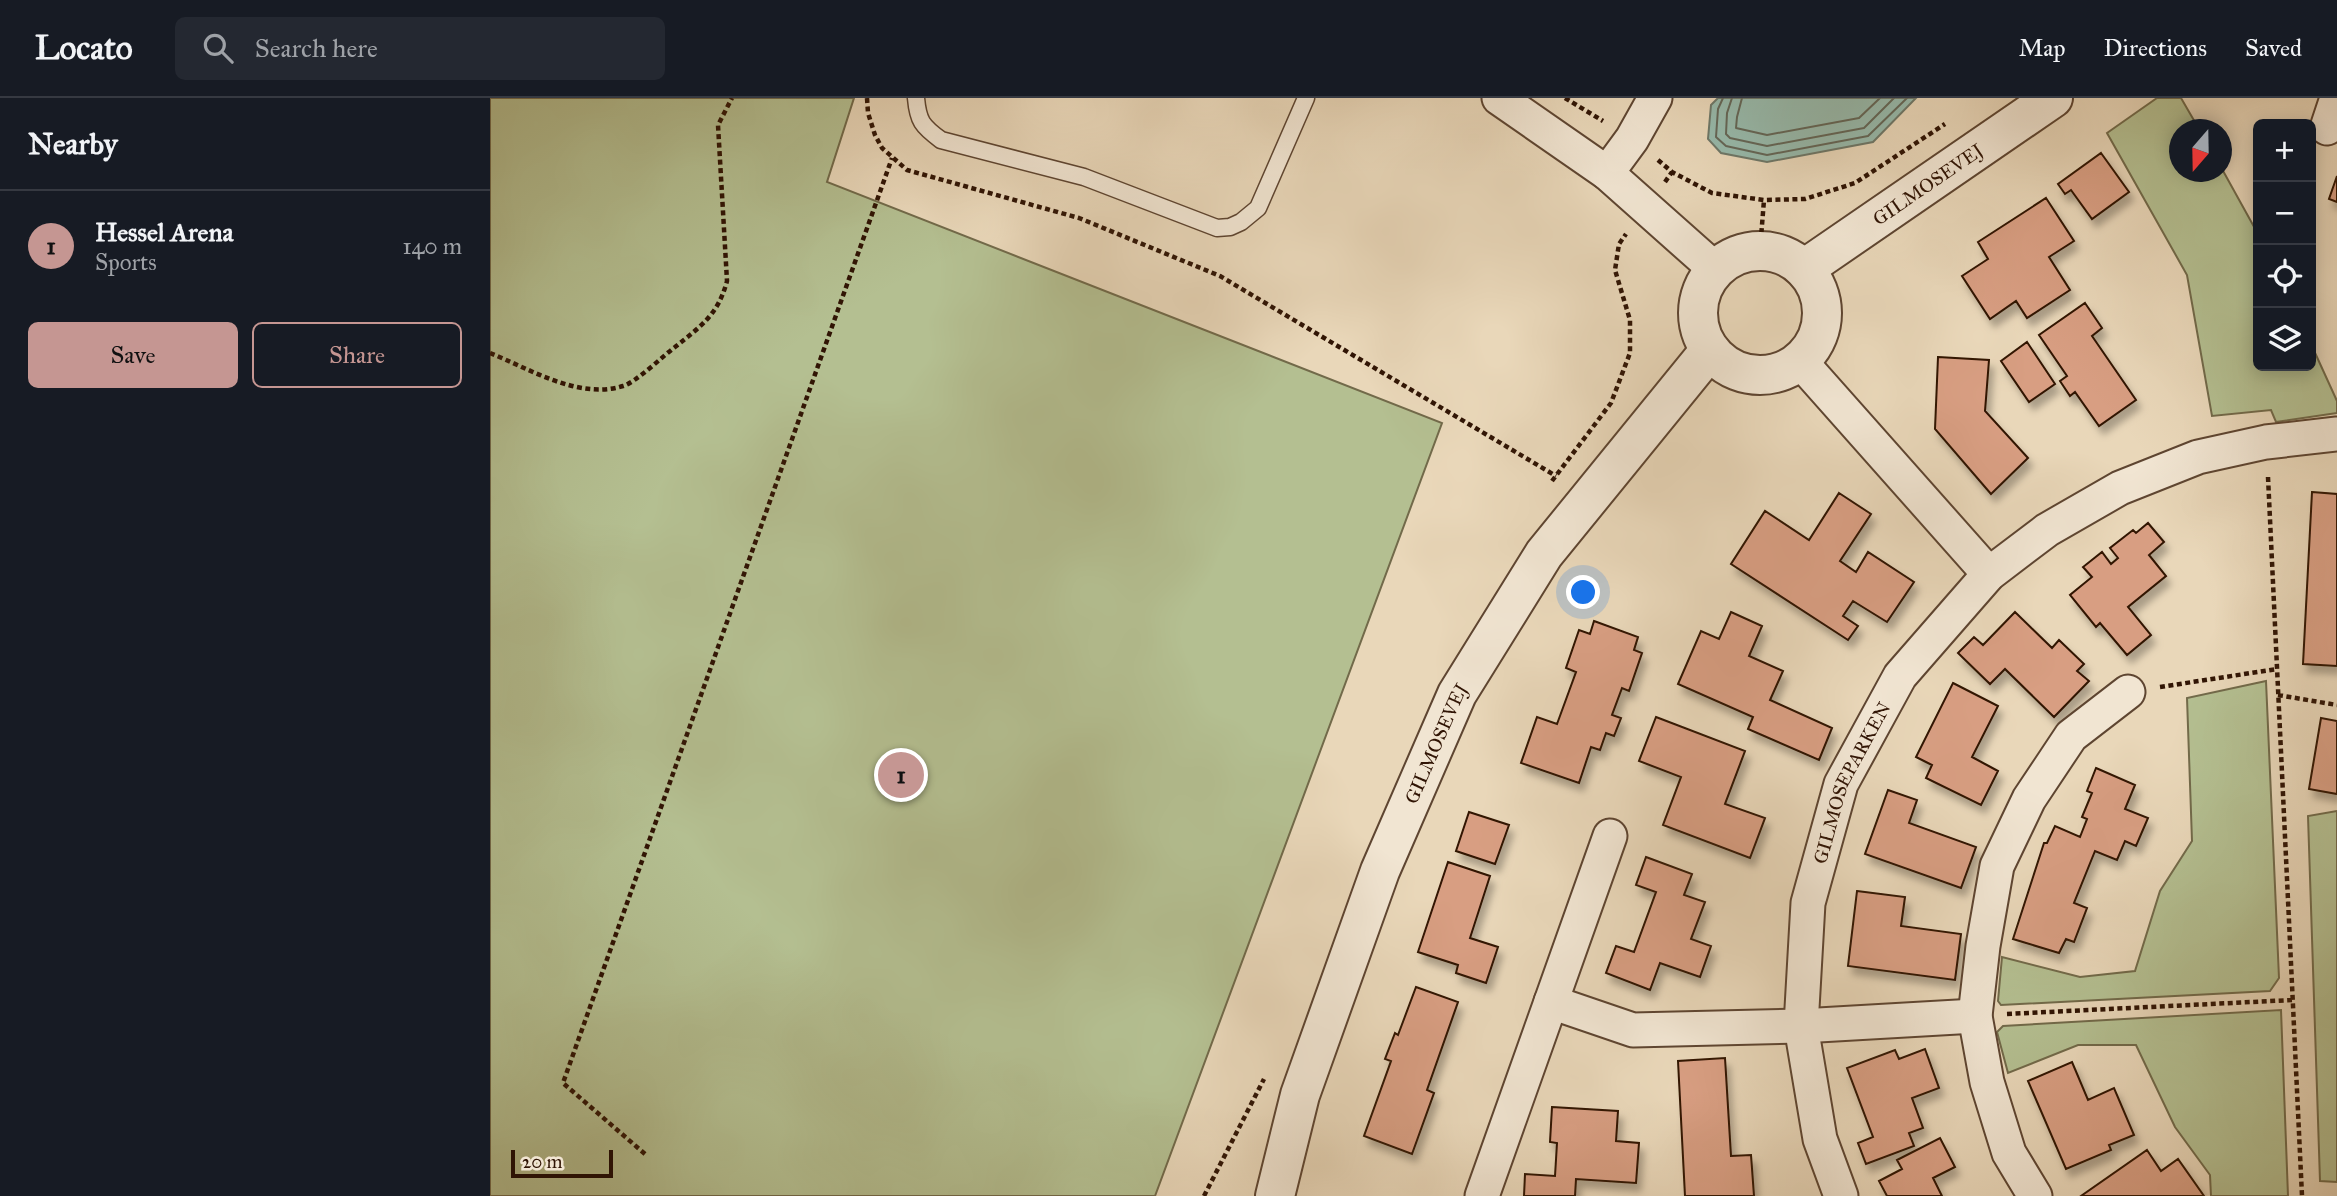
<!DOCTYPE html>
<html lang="en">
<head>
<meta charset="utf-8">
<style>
  body { margin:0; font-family:"IM FELL Great Primer",serif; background:#242831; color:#f1f3f6 }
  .controls { position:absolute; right:21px; top:21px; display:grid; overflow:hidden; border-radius:10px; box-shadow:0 4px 18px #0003 }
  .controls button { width:63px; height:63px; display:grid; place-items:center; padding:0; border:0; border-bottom:2px solid #363941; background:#171b24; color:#f1f3f6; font:35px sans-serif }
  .compass { position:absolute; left:1679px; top:21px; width:63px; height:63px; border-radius:50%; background:#171b24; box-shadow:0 4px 18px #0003; rotate:200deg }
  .scale { position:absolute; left:21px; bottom:18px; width:102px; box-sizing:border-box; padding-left:7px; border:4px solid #301404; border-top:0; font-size:19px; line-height:24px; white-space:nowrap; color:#301404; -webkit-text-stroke:5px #f1e5d2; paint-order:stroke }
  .you { position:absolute; left:1094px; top:495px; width:24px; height:24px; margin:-18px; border:5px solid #fff; border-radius:50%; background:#1a73e8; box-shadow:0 0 0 10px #1a73e833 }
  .badge { display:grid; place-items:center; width:46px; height:46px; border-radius:50%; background:#c59692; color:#111; font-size:23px; font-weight:700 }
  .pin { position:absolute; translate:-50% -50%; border:4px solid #fff; box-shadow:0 2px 7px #0006 }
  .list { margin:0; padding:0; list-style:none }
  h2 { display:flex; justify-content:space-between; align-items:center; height:91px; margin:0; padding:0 28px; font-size:30px }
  h2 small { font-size:23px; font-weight:400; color:#9ea1a6 }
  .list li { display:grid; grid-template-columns:46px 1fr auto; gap:21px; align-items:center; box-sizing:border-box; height:112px; padding:0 28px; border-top:2px solid #363941 }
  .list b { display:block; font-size:26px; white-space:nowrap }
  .list p { margin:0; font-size:23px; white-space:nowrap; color:#9ea1a6 }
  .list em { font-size:23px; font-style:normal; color:#9ea1a6 }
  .actions { display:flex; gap:14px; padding:21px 28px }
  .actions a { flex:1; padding:16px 0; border:2px solid #c59692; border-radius:10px; text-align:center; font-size:24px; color:#c59692 }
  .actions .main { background:#c59692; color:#111 }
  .icon { flex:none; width:38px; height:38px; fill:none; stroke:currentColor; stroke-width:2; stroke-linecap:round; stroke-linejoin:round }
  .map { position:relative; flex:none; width:1847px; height:1098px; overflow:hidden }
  header { display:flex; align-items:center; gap:42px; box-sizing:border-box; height:98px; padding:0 35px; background:#171b24; border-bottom:2px solid #363941 }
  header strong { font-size:33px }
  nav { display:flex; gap:38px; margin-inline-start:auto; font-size:24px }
  .search { width:490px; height:63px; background:#242831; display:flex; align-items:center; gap:18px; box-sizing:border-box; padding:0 24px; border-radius:10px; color:#9ea1a6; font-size:26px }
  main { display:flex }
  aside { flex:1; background:#171b24 }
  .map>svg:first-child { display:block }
  .green { fill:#b4bf91; stroke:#726a4a; stroke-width:2 }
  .water { fill:#97baac; stroke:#6e7869; stroke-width:2 }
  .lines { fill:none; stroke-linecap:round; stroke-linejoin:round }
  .shore { stroke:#646758; stroke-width:2 }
  .building { fill:#d89e82; stroke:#301404; stroke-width:2; filter:url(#shadow) }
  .service-casing { stroke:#5e4531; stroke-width:19 }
  .minor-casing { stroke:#5e4531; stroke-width:37 }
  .tertiary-casing { stroke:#5e4531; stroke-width:42 }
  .path { stroke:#301404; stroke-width:4.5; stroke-dasharray:5 3.5; stroke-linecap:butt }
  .service { stroke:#f1e5d2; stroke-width:16 }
  .minor { stroke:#f1e5d2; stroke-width:33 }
  .tertiary { stroke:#f1e5d2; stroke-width:38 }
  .labels { text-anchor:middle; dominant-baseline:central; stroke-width:6; stroke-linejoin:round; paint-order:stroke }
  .street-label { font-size:19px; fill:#301404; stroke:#f1e5d2 }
</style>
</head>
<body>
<header>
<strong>Locato</strong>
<div class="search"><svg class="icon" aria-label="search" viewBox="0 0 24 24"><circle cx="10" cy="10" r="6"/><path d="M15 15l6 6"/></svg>Search here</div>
<nav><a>Map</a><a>Directions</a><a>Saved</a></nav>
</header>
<main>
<aside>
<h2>Nearby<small></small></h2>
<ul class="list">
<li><span class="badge">1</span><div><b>Hessel Arena</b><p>Sports</p></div><em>140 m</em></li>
</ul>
<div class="actions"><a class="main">Save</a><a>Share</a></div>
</aside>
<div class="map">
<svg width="1847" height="1098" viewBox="0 0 1847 1098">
  <defs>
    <filter id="shadow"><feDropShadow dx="4.5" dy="8" stdDeviation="3.5" flood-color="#0004"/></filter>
  </defs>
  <rect width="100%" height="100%" fill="#e9d7b9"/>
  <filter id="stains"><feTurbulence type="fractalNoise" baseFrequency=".00286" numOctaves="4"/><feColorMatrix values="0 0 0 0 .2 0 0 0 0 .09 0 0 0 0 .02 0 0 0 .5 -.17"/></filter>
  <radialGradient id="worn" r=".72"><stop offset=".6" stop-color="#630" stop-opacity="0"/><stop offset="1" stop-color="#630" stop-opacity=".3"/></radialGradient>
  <path class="green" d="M0,0h364l-27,84 615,241 -287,773h-665z
    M1667,0h24l18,31 -20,1v42h42l1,-3 36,65v132h53v-22l26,57v12l-61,9 -5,-12 -59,6 -25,-141 -80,-142z
    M1776,583l13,297 -9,13 -269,14 -3,-4 4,-44 78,20 55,-6 25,-80 32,-50 -5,-143z
    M1847,713v371l-17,-1 -12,-365z
    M1791,912l7,186h-77l-1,-21 -35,-48 -39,-82h-58l-70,28 -11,-41 6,-6z"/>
  <path class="water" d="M1228,0h198l-43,44 -106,20 -46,-9 -13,-14 3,-34z"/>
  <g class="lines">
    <path class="shore" d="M1233,0l-5,11 -2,28 10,9 41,9 101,-19 39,-38
      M1242,0l-5,15 -1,21 4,4 37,8 97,-18 30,-30
      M1252,0l-5,19 -1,11 31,7 92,-17 21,-20"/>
  </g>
  <path class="building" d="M1611,55l28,39 -37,27 -21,-29 -6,4 -7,-10z
    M1847,78v26l-8,-3z
    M1556,100l28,43 -25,16 21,33 -43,28 -11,-17 -26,18 -28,-43 26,-17 -10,-17z
    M1595,205l17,25 -10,8 44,64 -37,26 -24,-34 -5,4 -10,-15 7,-5 -28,-41z
    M1537,244l28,42 -26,18 -28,-41z
    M1448,259l51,3 -4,51 43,47 -37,36 -56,-65z
    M1822,394l25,2v172l-34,-2z
    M1349,395l32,21 -31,47 16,11 12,-20 46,30 -27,40 -34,-21 -10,15 15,10 -10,14 -117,-76 34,-53 44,29z
    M1658,425l16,19 -15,13 17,21 -38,31 23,28 -24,20 -27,-32 -4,4 -26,-32 22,-18 -9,-10 19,-15 9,12 7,-6 -8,-10 23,-18 3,3z
    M1241,514l31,14 -13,30 34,15 -13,29 62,28 -13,32 -71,-31 5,-12 -75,-33 23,-53 18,8z
    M1525,514l37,36 7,-8 25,24 -7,7 12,10 -35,36 -49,-48 -15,15 -32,-31 16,-16 9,8z
    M1104,523l44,16 -4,13 8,3 -13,38 -7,-3 -10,27 9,3 -7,18 -8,-3 -6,17 -9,-3 -12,36 -58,-20 16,-46 20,7 19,-52 -10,-4 13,-38 11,4z
    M1463,585l45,23 -26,51 26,14 -17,34 -55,-27 6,-13 -16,-8z
    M1166,619l89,34 -20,53 40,14 -15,40 -87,-33 18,-48 -42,-16z
    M1831,620l16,3v73l-28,-5z
    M1606,670l39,17 -10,24 23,9 -12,28 -11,-5 -8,19 -22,-9 -21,52 13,5 -13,34 -8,-3 -7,14 -46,-14 31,-96h3l8,-17 25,11 7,-18 -5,-2 10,-24 -5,-2z
    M1398,692l29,10 -8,23 67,24 -15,41 -96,-34z
    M979,714l40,13 -14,39 -39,-13z
    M1156,759l46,17 -8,21 21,7 -14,37 20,7 -11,31 -40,-14 -10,27 -44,-17 10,-27 18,6 22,-60 -20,-7z
    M958,764l42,14 -20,62 28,9 -12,36 -30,-10 2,-8 -40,-13z
    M1367,793l48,6 -4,29 60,8 -6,46 -107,-14z
    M926,889l42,15 -31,88 7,3 -22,61 -48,-18 27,-75 -6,-2 10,-26 3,2z
    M1435,951l14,39 -27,10 11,30 -14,5 5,13 -48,18 -8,-21 15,-6 -26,-69 48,-18 4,9z
    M1235,960l6,98 20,-1 3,41h-69l-7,-135z
    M1582,964l16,38 26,-12 20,47 -25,10 2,5 -45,19 -38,-88z
    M1062,1009l66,4 -2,30 23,2 -3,40 -60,-4 -1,17h-51l1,-22 30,2 2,-33 -7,-1z
    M1450,1040l15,29 -22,11 9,18h-55l-8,-15 23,-12 -5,-9z
    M1657,1052l14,21 17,-12 26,37h-123z"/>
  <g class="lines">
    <g class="service-casing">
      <path id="service" d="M426,0c2,23 6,28 25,42l143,37 133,51 13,-1 11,-5 17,-14 48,-110"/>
    </g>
    <g class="minor-casing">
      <g id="minor">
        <path d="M1009,0l108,75 108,96"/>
        <path d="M1837,30l10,-30"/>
        <path d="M1117,75l25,-34 23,-41"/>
        <path d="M1310,263l189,213"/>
        <path d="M1061,904l82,28 168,-4 174,-10"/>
        <path d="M992,1098l128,-360"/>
        <path id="s1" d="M1351,1098l-21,-57 -19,-113 7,-123 33,-119 59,-108 89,-102 58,-44 73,-42 78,-31 68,-15 71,-8"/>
        <path d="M1545,1098l-26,-43 -22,-71 -12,-66 8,-70 14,-80 32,-67 42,-63 57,-44"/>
      </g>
    </g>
    <g class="tertiary-casing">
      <g id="tertiary">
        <circle cx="1270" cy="215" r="62"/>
        <path id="s2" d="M1314,171l249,-171"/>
        <path id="s3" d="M785,1098l25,-101 80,-224 77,-177 87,-140 166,-204"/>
      </g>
    </g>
    <path class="path" d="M377,0l1,15 7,22 7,13 25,22 172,48 141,58 336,200
      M1075,0l38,23
      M1168,62l14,12 40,21 52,7 41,-1 50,-16 90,-59
      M1175,84l7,-10
      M1270,152l4,-50
      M0,255c40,16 89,47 133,33 12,-3 40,-30 52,-39 26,-21 43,-32 52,-66l-9,-156 14,-27
      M1778,379l34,719
      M1062,383l59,-78 19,-50v-33l-15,-50 4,-26 7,-10
      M1670,589l117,-18
      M1788,597l59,10
      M1517,916l285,-14
      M155,1056l-82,-71 329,-925
      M714,1098l60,-117"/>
    <use href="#service" class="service"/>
    <use href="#minor" class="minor"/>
    <use href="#tertiary" class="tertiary"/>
  </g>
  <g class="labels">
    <g class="street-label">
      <text stroke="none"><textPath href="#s2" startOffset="150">GILMOSEVEJ</textPath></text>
      <text stroke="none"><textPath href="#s3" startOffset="481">GILMOSEVEJ</textPath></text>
      <text stroke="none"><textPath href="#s1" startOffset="427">GILMOSEPARKEN</textPath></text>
    </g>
  </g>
  <rect width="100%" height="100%" filter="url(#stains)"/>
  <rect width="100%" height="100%" fill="url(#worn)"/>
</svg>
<div class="controls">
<button>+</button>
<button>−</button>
<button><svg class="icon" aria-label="locate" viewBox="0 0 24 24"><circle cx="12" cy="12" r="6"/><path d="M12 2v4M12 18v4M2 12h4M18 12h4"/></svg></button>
<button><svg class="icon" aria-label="layers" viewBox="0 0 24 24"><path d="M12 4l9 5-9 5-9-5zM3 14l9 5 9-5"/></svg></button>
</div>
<svg class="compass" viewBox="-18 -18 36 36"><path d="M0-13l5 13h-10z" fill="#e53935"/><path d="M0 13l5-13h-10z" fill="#9ea1a6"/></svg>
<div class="scale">20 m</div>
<div class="you"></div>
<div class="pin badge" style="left:411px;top:677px">1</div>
</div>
</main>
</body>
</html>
